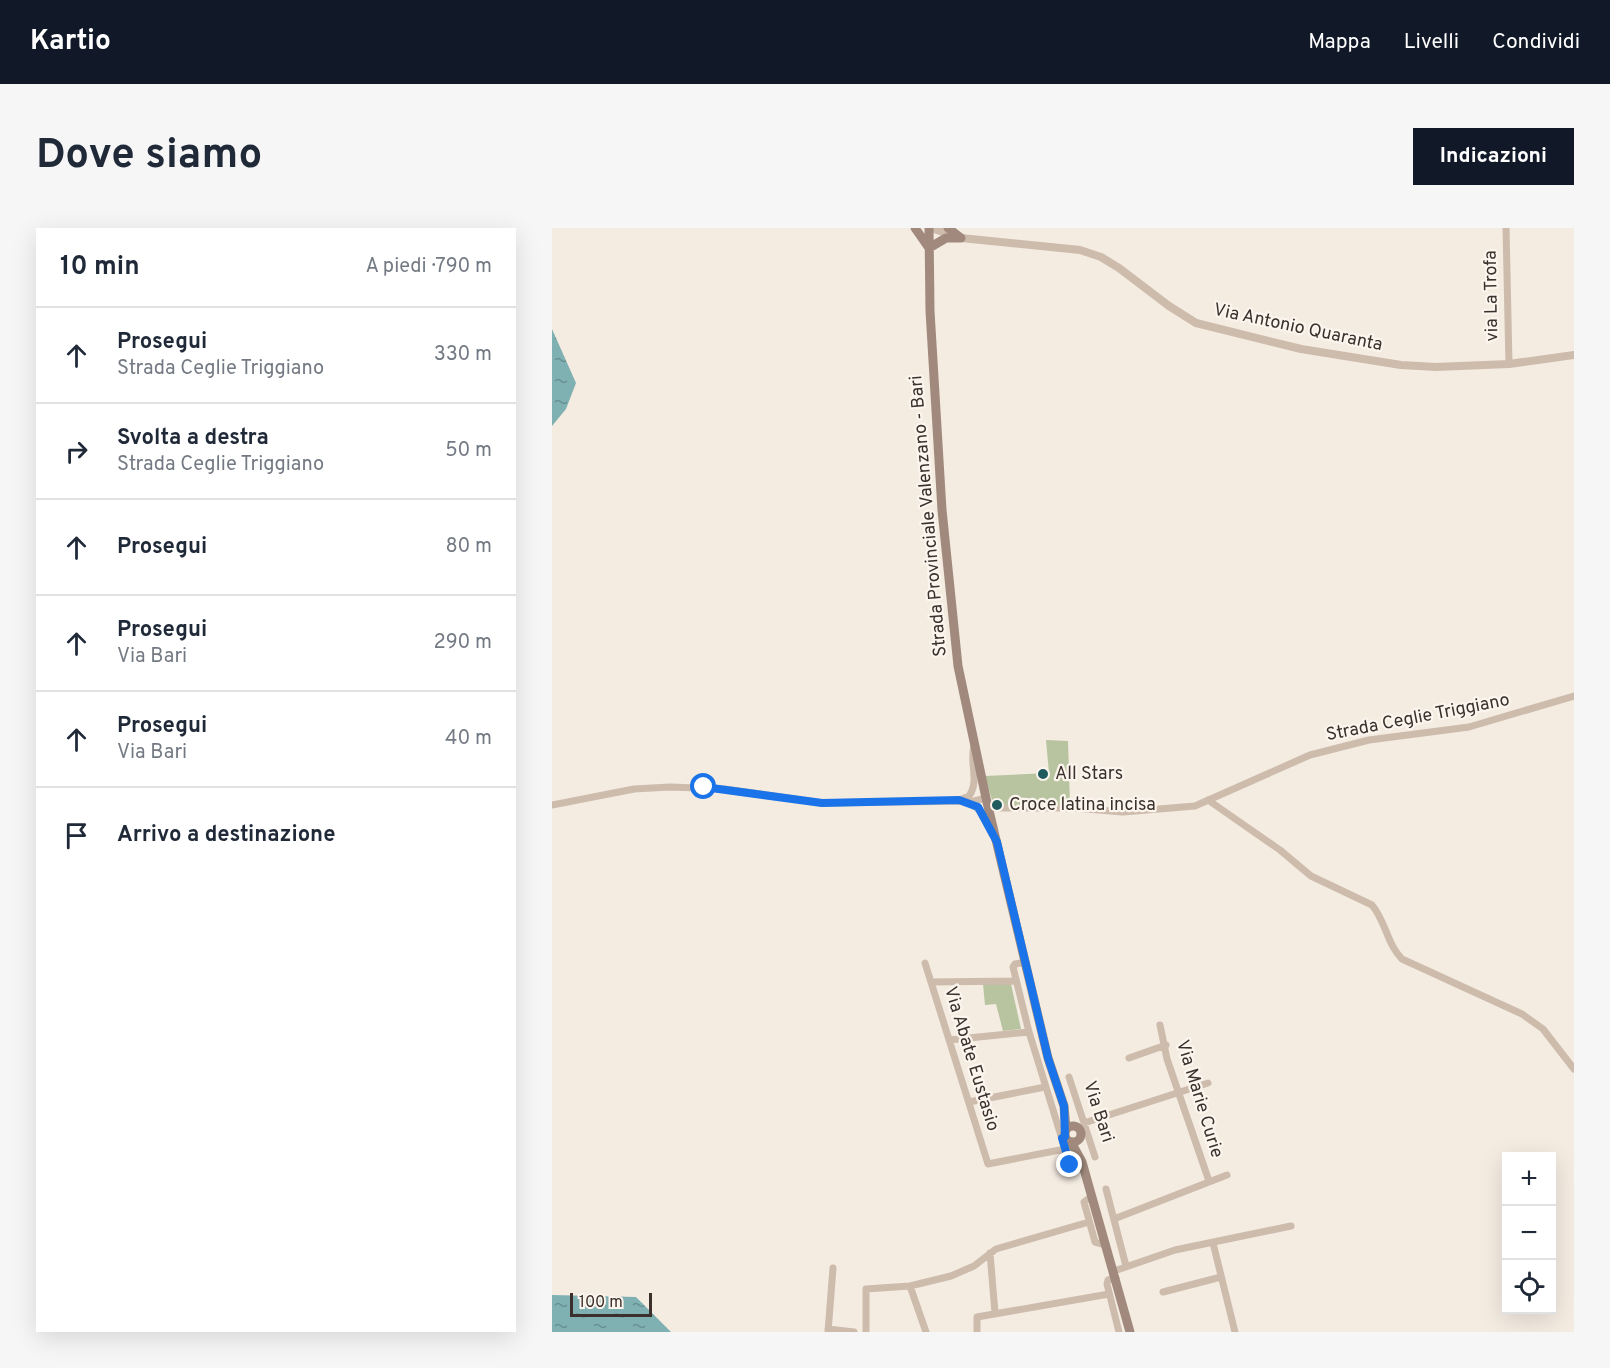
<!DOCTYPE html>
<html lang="it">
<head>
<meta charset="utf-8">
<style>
  body { margin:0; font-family:Overpass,sans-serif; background:#f6f6f7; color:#1f2937 }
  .controls { position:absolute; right:18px; bottom:18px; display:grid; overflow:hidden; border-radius:0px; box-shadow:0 6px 24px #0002 }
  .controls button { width:54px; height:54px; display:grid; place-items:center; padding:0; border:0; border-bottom:2px solid #e0e1e3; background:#fff; color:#1f2937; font:30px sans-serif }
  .scale { position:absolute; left:18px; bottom:15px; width:82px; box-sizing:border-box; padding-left:6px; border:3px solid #3b302b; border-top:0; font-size:16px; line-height:21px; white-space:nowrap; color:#3b302b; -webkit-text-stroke:4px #fbf5ee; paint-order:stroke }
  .stop { position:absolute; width:18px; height:18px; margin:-14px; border:4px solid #1a73e8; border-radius:50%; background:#fff }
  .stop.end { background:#1a73e8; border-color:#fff; box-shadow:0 2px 6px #0008 }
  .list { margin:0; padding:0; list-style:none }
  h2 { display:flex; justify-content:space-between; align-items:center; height:78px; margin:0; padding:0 24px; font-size:26px }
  h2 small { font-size:20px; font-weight:400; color:#747a83 }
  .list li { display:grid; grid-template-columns:39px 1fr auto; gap:18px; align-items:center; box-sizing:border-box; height:96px; padding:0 24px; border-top:2px solid #e0e1e3 }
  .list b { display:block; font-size:22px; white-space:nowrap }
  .list p { margin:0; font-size:20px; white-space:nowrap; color:#747a83 }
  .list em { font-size:20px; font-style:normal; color:#747a83 }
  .icon { flex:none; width:33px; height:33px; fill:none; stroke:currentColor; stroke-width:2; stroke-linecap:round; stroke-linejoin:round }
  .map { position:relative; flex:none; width:1022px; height:1104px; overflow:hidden; border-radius:0px }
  header { display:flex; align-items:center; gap:36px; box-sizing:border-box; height:84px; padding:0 30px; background:#111827; color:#fff }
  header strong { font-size:28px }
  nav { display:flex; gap:33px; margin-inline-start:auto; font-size:21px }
  .intro { display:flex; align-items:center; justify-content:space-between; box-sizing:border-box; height:144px; padding:0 36px }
  h1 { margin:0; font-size:42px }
  .button { padding:15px 27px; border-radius:0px; background:#111827; color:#fff; font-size:21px; font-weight:700 }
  main { display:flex; gap:36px; padding:0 36px }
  aside { flex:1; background:#fff; border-radius:0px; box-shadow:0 6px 24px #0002 }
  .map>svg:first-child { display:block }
  .green { fill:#b8c4a0 }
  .water { fill:url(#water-ripples) }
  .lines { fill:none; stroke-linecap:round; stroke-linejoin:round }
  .minor { stroke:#cdbbac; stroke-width:7 }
  .tertiary { stroke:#cdbbac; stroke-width:8 }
  .secondary { stroke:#a18a7d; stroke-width:9 }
  .route { stroke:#1a73e8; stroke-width:8 }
  .poi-dot { fill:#1f5a5e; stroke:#fbf5ee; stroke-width:2 }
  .labels { text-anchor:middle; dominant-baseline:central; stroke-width:4.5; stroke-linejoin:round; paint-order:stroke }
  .street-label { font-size:18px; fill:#3b302b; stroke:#fbf5ee }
  .poi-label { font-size:18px; fill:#3b302b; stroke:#fbf5ee; text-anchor:start }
</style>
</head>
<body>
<header>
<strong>Kartio</strong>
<nav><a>Mappa</a><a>Livelli</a><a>Condividi</a></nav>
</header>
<div class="intro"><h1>Dove siamo</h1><a class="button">Indicazioni</a></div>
<main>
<aside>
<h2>10 min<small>A piedi · 790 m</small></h2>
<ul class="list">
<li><svg class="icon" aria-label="ahead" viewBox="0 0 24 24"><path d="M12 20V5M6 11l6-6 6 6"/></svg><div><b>Prosegui</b><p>Strada Ceglie Triggiano</p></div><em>330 m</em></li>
<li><svg class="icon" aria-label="right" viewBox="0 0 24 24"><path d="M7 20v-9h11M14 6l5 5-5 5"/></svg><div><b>Svolta a destra</b><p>Strada Ceglie Triggiano</p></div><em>50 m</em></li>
<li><svg class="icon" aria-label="ahead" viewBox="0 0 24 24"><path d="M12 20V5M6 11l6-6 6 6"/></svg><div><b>Prosegui</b></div><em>80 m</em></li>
<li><svg class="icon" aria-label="ahead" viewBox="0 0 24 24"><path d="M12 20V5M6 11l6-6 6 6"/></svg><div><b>Prosegui</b><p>Via Bari</p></div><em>290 m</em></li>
<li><svg class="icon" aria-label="ahead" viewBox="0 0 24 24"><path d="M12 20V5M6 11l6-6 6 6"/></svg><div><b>Prosegui</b><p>Via Bari</p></div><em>40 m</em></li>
<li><svg class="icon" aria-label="arrive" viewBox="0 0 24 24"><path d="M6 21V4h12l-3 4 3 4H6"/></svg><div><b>Arrivo a destinazione</b></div></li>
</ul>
</aside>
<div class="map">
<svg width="1022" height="1104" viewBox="0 0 1022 1104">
  <defs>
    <pattern id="water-ripples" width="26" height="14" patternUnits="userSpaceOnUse" patternTransform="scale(1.5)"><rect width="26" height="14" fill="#7fb0b2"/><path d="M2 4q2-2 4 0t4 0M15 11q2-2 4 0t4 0" fill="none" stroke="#699091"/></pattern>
  </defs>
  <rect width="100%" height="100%" fill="#f4ebe1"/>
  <path class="green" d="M494,512l22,1 2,64 -76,2 -9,-31 64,-3z
    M431,756h28l10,45 -18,2 -7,-27 -11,1z"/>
  <path class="water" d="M0,101l24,54 -10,26 -14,17z
    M0,1067l84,2 35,35h-119z"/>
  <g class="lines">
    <path class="minor" d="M954,0l3,136
      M410,571l7,-3c11,-15 0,-33 5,-50
      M656,572l72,50 31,26 61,29c14,17 15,39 30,54l120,55 21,15 31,40
      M418,574l13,12 9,20
      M0,577l82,-16 36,-2 55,2 97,14 152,-2 12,-3
      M436,580h86l49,4 72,-6 115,-51 59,-15 100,-13 105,-31
      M474,734l-11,2 -2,3 16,65 41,133
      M373,735l63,201 77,-15
      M379,754l85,-1
      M608,797l7,34 42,122
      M397,812l80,-8
      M577,830l37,-13
      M517,849l26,80
      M417,874l76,-15
      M532,895l124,-40
      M554,961l20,77
      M540,968l-8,6 11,40 11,3
      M562,991l113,-44
      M661,1015l22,89
      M438,1025l5,60
      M562,1043l61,-21 116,-24
      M564,1050l-8,2 -1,4 12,48
      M358,1058l16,46
      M611,1064l58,-15
      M276,1101l26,3
      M276,1104l5,-64
      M314,1104v-43l44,-3 41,-10 23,-10 22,-17 93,-27
      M425,1104v-15l132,-23"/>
    <path class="tertiary" d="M379,0l30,10 119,12 21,7 18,11 50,38 27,17 105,26 100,16 35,2 73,-3 65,-9"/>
    <path class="secondary" d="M363,0l14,20 17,-10h15
      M377,0l1,83 12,199 16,156 28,132 62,260 16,48 2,23
      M396,0l13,10
      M513 906a8 8 0 1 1 16 0a8 8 0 1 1-16 0Z
      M519,914l11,20 48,170"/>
  </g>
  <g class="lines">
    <path class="route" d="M152,559l118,16 137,-3 19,7 19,35 51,216 16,48 1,31 -3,1 8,27"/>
  </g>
  <g class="poi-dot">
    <circle cx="491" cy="546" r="6"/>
    <circle cx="445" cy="577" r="6"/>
  </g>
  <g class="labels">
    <g class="street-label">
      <text transform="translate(940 68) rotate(-91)">via La Trofa</text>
      <text transform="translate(746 100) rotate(12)">Via Antonio Quaranta</text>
      <text transform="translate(377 288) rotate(-95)">Strada Provinciale Valenzano - Bari</text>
      <text transform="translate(866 490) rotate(-11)">Strada Ceglie Triggiano</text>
      <text transform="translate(419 831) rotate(73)">Via Abate Eustasio</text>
      <text transform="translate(647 871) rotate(73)">Via Marie Curie</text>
      <text transform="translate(546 884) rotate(72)">Via Bari</text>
    </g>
    <g class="poi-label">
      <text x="503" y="546">All Stars</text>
      <text x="457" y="577">Croce latina incisa</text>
    </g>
  </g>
</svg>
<div class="controls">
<button>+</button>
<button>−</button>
<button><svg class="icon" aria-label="locate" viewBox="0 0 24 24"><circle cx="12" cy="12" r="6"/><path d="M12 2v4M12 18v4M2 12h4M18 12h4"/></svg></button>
</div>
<div class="scale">100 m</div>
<div class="stop" style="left:152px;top:559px"></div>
<div class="stop end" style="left:518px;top:937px"></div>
</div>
</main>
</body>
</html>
